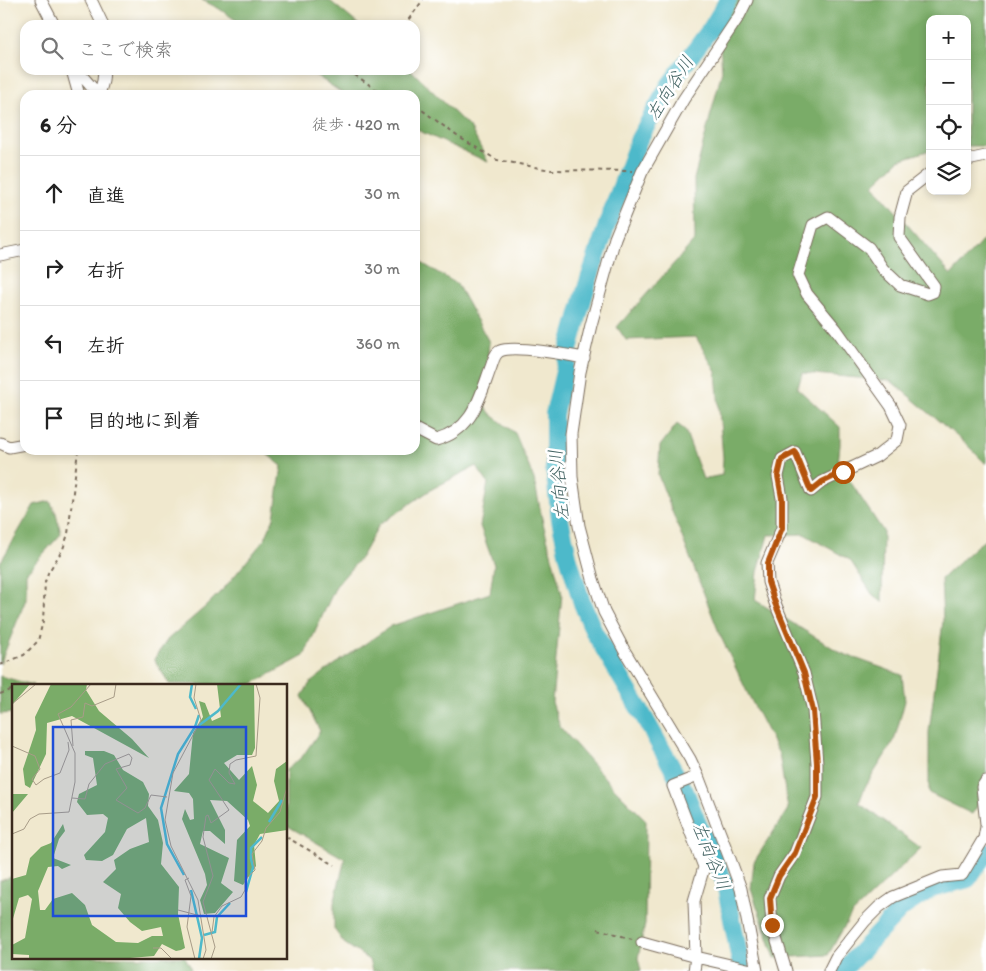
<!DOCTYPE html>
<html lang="ja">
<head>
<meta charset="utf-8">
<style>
  body { margin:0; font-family:Itim,"Klee One",sans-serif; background:#f6f6f6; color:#222 }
  .controls { position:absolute; right:15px; top:15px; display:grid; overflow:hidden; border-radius:10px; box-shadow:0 2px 8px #0003 }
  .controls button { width:45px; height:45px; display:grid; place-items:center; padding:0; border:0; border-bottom:1px solid #e0e0e0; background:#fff; color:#222; font:25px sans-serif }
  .stop { position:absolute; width:15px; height:15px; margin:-11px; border:4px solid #b45309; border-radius:50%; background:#fff }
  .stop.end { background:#b45309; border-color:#fff; box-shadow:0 1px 5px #0008 }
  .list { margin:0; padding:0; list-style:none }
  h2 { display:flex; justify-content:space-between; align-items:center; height:65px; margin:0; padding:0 20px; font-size:21px }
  h2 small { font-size:16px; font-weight:400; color:#767676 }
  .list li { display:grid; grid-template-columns:32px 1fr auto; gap:15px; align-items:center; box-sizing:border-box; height:75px; padding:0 20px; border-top:1px solid #e0e0e0 }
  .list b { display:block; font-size:19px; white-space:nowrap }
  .list em { font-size:16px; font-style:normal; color:#767676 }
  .icon { flex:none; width:28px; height:28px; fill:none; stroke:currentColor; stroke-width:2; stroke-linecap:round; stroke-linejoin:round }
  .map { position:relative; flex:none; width:986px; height:971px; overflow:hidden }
  .search { position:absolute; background:#fff; box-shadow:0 2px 8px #0003; left:20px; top:20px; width:400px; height:55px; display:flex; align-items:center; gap:12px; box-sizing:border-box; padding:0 18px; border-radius:15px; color:#767676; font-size:19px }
  .panel { position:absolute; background:#fff; box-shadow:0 2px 8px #0003; left:20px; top:90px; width:400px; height:365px; border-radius:15px }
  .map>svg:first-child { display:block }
  .forest { fill:#7aac68; stroke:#5a6b43 }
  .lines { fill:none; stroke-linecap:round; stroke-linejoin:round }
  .river { stroke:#4eb9ca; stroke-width:18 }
  .minor-casing { stroke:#7a6c5c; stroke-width:13 }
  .path { stroke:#7a6c5c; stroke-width:2; stroke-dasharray:4 4; stroke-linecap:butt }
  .minor { stroke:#fff; stroke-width:11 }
  .route { stroke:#b45309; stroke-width:6 }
  .labels { text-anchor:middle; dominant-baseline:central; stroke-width:5; stroke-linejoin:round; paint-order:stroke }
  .water-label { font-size:18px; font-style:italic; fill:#436363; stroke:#fff }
  .inset-river { fill:none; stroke:#4eb9ca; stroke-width:2.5 }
  .inset-road { fill:none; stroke:#a89c88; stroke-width:1 }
  .view { fill:#1d4ed8; fill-opacity:0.15; stroke:#1d4ed8; stroke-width:2.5 }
  .inset-edge { fill:none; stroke:#3b2a1e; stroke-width:2.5 }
</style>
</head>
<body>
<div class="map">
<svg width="986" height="971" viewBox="0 0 986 971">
  <rect width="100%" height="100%" fill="#fff"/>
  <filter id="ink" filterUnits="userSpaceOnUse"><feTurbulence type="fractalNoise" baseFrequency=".02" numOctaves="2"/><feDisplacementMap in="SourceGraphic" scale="10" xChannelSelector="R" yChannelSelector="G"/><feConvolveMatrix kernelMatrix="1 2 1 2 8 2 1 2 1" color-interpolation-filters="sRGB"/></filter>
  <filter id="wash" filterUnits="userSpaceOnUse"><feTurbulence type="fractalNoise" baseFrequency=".0096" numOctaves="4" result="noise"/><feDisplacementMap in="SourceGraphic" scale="20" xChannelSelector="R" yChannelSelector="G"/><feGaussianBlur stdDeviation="1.12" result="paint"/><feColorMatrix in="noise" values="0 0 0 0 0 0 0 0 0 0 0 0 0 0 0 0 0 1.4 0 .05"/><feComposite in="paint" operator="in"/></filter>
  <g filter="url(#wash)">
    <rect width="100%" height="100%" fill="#f0e8ce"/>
    <path class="forest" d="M202,0h127l30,25h-116l-25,-17z
      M737,0h249v146h-19v-127h-37v131l-31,10 -26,25 78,90 35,-38v227l-21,-21 -74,-62 -88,-8 -6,15 43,39v18l-2,18 45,68 -1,71 -10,-8 -22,-34 -46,-26 -36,1 -10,37 -3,28 86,53 61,22 3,26 -11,40 -29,46 -6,16 62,45 -70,67 -23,40 -53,3 -24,-69 3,-27 34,-53 -9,-55 -31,-60 -28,-59 -62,-160 2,-29 17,-22 8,6 18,49 19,-4 1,-17 -7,-86 -20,-35 -70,3 -9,-13 78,-87 -1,-61 28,-108 -3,-41z
      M308,70h103l60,59 17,33 -73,-33v-34h-70z
      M415,259l42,25 32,58 -5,64 7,8 24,19 19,46 9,44 19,71 -10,108 8,25 52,59 34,34 -1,104 -7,34 3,13h-269l-3,-11 -25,-17 -10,-14v-26l11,-44 -59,-34v-55l16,-13 18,-26 -18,-35 8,-13 17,-13 64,-44 99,-33 4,-28 -14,-39 8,-43 -12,-17 -44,23 -53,36 -18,32 -25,29 -32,70 -54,29 -81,-1 -15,-25 14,-20 36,-31 23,-23 38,-46 9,-21 8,-52 -20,-16h153z
      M50,501l6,12 5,21 -35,39v26l-26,65v-101l34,-58z
      M986,539v254l-14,21 -43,-21v-61l14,-111 -2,-42 32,-30z
      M0,676l33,9h-19v28l-14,1z
      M14,876v81h171l5,9 1,5h-191v-90z"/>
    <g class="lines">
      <path class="river" d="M728,0l-16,27 -42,57 -31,55 -30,80 -22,66 -16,57 -17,72v53l6,52 8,37 14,47 12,29 50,85 41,74 14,35 26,57 17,88
        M842,971l60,-63 29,-19 37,-10 18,-27"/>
    </g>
  </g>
  <g filter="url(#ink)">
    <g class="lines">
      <g class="minor-casing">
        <path id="minor" d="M41,0l13,25
          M91,0l12,25
          M747,0l-8,16 -56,84 -41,72 -27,66 -24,87 -11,47 -9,62 1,43 7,49 14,53 11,33 20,38 66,109 8,17 32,83 11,30 16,82
          M72,70l7,25
          M79,70l3,6 14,16 1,3
          M99,95l4,-14 1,-11
          M967,160l19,-4
          M0,255l25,-5
          M415,429l21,11c37,-10 43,-41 55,-73 2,-5 3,-13 9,-16 13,-6 68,4 84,7
          M0,443l9,4 16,-3
          M986,781l-4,6 4,37
          M642,942l54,15 60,14
          M694,971l2,-14 -2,-56 10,-34 -31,-81 25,-10
          M786,971l-14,-46 -2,-27 9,-22 16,-23 22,-56v-34l-4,-52 -9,-38 -29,-70 -7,-21 -1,-19 15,-35v-30l-4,-22 4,-17 13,-7 16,39 11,-9 55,-26 20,-16 3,-15 -9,-19 -55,-77 -29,-35 -9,-19 15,-50 15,-8 41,31 14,21 17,16 28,9 5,-2 1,-6 -35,-49 1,-20 7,-26 23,-18
          M829,971l7,-14 29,-36 14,-14 14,-10 49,-20 20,-2 22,-37 2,-11"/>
      </g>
      <path class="path" d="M403,25l3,-2 17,-23
        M348,70l36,25
        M415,107l7,3 35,26 40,24 54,10 81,1
        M0,665l24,-10 14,-14 5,-20 2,-39 3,-9 15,-24 5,-15 10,-84
        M74,685l7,-2 14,2
        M0,694l14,-5
        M286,837l49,28
        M598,929l34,10"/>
      <use href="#minor" class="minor"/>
    </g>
  </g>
  <g class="lines" filter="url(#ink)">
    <path class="route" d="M772,925l-2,-27 9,-22 16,-23 22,-56v-34l-4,-52 -9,-38 -29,-70 -7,-21v-19l14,-35v-30l-4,-22 4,-17 13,-7 16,39 11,-9 21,-10"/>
  </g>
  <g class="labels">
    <g class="water-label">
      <text transform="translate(670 88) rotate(-58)">左向谷川</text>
      <text transform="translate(559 485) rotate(-96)">左向谷川</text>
      <text transform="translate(711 856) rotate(68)">左向谷川</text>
    </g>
  </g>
  <g transform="translate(12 684)">
    <rect width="275" height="275" fill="#f0e8ce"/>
    <path d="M0,0h18l-18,21zM39,0h36l-1,6 13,21 33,28 17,19 -77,-42 -25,7 -1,31 -16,34 -5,-3 -2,-16 13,-39 -1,-13zM205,0h37l1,64 -3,7h-15l-13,8 15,17 13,-14 5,19 -4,16 15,12 11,-12 -5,-20 2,-12 11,-8v69l-27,4 -6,11 2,21 -13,19 -9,-4 3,-41 13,-14 -2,-6 -21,-19 -17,-1 15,30v14l-15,-13h-7l-3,13 29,14 -8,25 12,9 -18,21 -11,1 -4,-14 7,-15 -2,-11 -23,-55 3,-10 5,11 4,-1 -1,-20 -4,-6 -15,-2 15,-17 4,-41 10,-16 -4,-16 6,2 7,18 9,-4zM73,67h19l10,4 9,15 20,12 6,12 -1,12 10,14 5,23 -2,21 18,23 -1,27 7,34 -4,2 -5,1 -14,-7 -8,12 -36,3h-89v-4l-17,-1v-9l13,-7 7,-39 -4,-4 -9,3 -7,24v-43l14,-4 4,-17 11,-11 10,-4 12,-19 2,7 -6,8 -6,19 18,7 -9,4 -4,-3 -10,1 -10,24 2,19h5l8,-11 19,-6 13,12 7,20 24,17 22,1 14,-7h11l-2,-9 -19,4 -12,-9 -12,-14 3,-14 -18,-12 13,-13 -2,-9 16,-11 19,-7 -3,-24 -19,11 -14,26 -11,6 -16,-1 -2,-5 21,-23 3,-14 -5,-4 -16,1 -10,-13 2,-8 18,-9 -4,-27 -8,-3zM0,110h16l-16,19z" fill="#7aac68"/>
    <path class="inset-river" d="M180,0l-2,13 6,12M186,42l20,-15 23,-27M257,138l13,-22M239,175v-11l11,-11M172,191l-17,-31 -6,-36 17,-54 17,-27 4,-12M179,206l11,48 -3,21M234,208l7,-25 -2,-8M192,251l11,-3 2,-15 13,-14"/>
    <path class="inset-road" d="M184,0l-2,14 7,22 -28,53 -8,47 6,26 27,54 8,50 -3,9M0,20l24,-20M0,62l23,10 5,13 -8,10 4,6 8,-6 16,-6 9,-23 -1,-8M61,62l-2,-26 12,-3 2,-14 7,3 22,-9 2,-13M60,114l13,1 4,-15 16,-20 24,-10 3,4 -2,7 -14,4 11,19 -11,12 22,13 7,-5 6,-13 16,2M0,150l12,-5 6,-10 9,-5 30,-2 6,-30v-29l-17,-39 13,-7 20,-23M177,194l-4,2 6,16 -4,31 8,32M166,226l23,6M200,248l2,-15 8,-11 19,-9 4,-7v-10l10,-10 -3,-16 10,-13 4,-13 14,-16 7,-25M141,264h8l11,11M199,275l4,-12 -12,-45 10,-26 -10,-39 3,-21 2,-1 3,8 18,-13 -20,-30 6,-11 14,14 6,1 -6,-11 1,-9 6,-4 20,-4 4,-58 -4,-14"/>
    <path class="view" d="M41,43h193v189h-193z"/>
    <rect width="275" height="275" class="inset-edge"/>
  </g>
</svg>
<div class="controls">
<button>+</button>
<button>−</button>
<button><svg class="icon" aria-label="locate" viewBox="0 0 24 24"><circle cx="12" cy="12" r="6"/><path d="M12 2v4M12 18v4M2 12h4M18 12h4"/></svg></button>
<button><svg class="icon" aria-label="layers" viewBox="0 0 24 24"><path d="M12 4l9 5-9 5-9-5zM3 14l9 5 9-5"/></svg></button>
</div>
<div class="stop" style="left:843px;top:472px"></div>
<div class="stop end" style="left:772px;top:925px"></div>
<div class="search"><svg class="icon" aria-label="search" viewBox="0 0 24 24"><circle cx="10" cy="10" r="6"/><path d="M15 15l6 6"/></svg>ここで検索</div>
<section class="panel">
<h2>6 分<small>徒歩 · 420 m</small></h2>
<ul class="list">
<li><svg class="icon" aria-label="ahead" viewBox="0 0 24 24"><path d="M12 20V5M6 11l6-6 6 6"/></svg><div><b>直進</b></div><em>30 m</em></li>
<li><svg class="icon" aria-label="right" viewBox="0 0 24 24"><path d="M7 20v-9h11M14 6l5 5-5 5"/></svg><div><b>右折</b></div><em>30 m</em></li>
<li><svg class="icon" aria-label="left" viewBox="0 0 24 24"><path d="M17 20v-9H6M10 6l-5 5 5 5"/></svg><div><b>左折</b></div><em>360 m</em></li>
<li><svg class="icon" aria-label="arrive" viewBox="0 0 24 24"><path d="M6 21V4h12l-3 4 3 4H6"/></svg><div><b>目的地に到着</b></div></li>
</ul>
</section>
</div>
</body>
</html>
